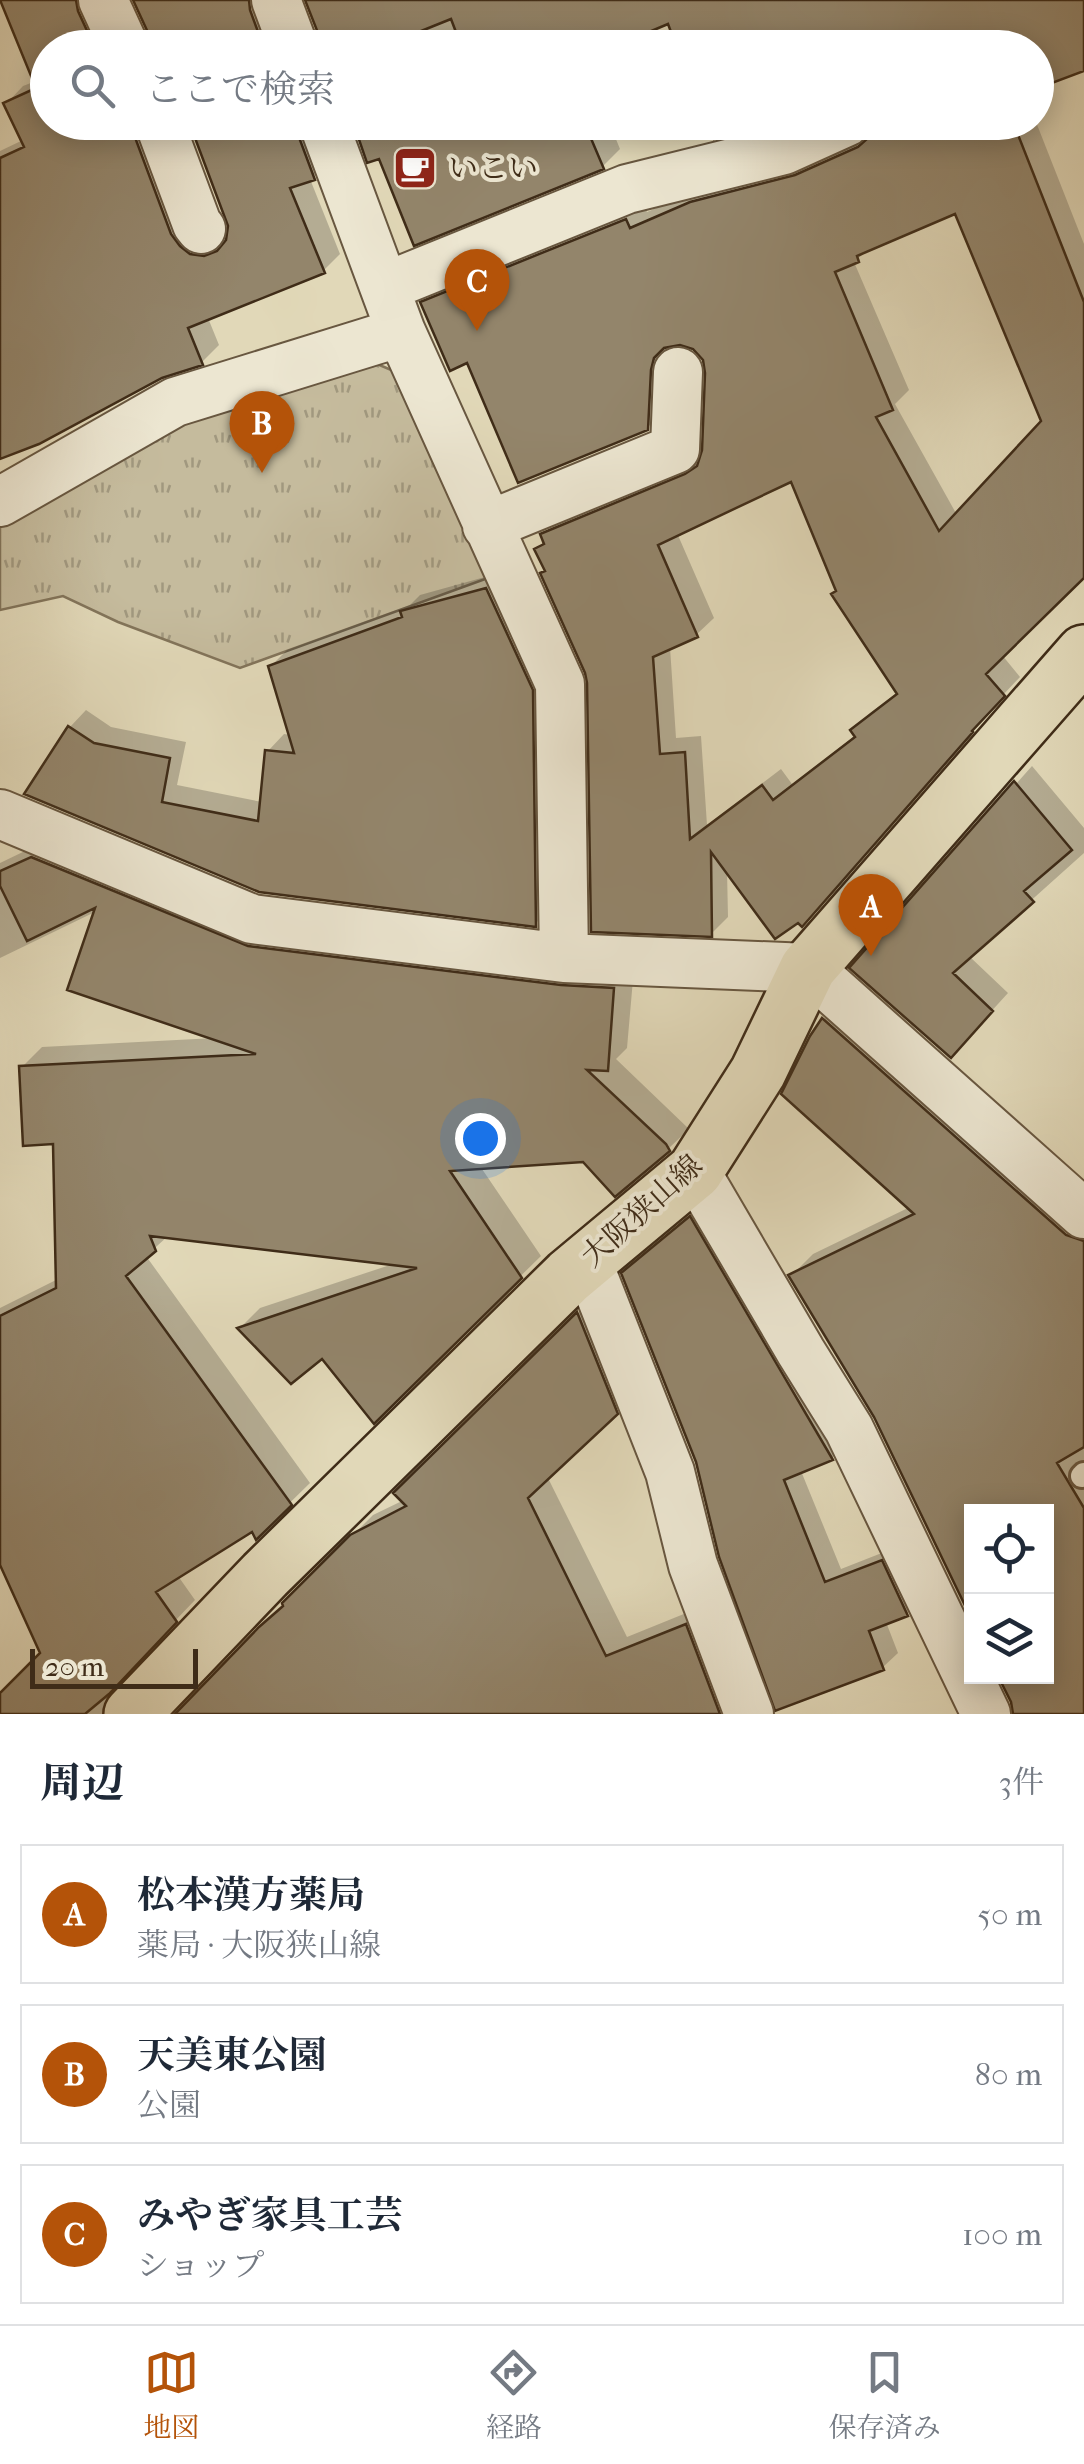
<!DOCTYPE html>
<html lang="ja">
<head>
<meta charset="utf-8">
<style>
  body { margin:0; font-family:"IM FELL French Canon","Noto Serif JP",serif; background:#f2f2f3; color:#1f2937 }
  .controls { position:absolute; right:30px; bottom:30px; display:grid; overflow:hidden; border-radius:0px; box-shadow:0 5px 25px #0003 }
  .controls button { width:90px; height:90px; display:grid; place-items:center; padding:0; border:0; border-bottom:2px solid #e0e1e3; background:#fff; color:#1f2937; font:50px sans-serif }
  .scale { position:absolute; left:30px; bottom:25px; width:168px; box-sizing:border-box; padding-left:10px; border:5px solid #3f2c18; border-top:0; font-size:28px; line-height:35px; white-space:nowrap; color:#3f2c18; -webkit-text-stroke:8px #ece6d1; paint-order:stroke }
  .you { position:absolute; left:480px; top:1138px; width:35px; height:35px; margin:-25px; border:8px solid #fff; border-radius:50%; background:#1a73e8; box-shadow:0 0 0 15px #1a73e833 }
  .badge { display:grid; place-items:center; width:65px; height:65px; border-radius:50%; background:#b45309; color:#fff; font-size:32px; font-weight:700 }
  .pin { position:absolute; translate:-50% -82px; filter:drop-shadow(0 2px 5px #0008) }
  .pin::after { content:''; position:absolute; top:52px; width:35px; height:30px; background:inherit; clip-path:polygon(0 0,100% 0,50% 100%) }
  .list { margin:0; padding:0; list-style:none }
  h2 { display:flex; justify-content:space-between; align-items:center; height:130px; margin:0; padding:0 40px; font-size:42px }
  h2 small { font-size:32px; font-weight:400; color:#747a83 }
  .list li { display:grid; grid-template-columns:65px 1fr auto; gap:30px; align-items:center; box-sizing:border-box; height:140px; margin:0 20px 20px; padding:0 20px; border:2px solid #e0e1e3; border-radius:0px }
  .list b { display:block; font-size:38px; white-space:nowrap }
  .list p { margin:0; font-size:32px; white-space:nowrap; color:#747a83 }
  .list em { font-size:32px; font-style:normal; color:#747a83 }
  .icon { flex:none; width:55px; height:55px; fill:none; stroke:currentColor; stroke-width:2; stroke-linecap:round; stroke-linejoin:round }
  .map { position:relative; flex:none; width:1084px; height:1714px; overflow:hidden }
  .search { position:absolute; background:#fff; box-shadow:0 5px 25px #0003; left:30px; right:30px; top:30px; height:110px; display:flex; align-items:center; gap:25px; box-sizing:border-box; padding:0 35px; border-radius:55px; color:#747a83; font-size:38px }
  .sheet { height:610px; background:#fff }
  nav { display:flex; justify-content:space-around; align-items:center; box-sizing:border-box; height:140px; border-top:2px solid #e0e1e3; background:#fff; font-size:28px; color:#747a83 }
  nav a { display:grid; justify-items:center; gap:5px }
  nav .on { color:#b45309 }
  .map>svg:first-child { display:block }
  .grass { fill:url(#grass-tufts); stroke:#82745a; stroke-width:2.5 }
  .shadow { fill:#0003; fill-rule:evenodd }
  .building { fill:#93856b; stroke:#3f2c18; stroke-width:2.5; fill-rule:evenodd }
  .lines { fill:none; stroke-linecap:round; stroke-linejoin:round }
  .lane-casing { stroke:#685740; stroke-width:28 }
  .street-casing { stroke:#685740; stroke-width:52 }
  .primary-casing { stroke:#3f2c18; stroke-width:60 }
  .lane { stroke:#ece6d1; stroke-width:22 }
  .street { stroke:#ece6d1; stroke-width:48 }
  .primary { stroke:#e1d8b8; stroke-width:55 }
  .labels { text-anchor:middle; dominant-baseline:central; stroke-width:8; stroke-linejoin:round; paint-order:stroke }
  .poi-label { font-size:30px; fill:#3f2c18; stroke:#ece6d1; text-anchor:start }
  .street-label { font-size:30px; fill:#3f2c18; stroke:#ece6d1 }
</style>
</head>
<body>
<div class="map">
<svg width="1084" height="1714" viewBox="0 0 1084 1714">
  <defs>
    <pattern id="grass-tufts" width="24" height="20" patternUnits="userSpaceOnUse" patternTransform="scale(2.5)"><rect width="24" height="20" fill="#c5bb9d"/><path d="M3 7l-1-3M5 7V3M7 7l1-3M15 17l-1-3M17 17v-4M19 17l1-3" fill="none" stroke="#a1987f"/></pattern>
  </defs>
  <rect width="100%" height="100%" fill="#e1d8b8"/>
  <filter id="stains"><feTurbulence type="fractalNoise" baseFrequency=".002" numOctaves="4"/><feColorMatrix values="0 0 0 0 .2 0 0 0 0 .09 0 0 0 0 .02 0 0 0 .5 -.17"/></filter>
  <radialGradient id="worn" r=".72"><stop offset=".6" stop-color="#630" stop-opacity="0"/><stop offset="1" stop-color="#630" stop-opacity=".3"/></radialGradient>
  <path class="grass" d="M363,358l33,14 92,206 -248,90 -122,-46 -55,-26 -63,14v-88l166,-99z"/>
  <path class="shadow" d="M2,0h96l23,48h-73v74h105l55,116h21l1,-14 -39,-102h126l14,38 -21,19 30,75 -17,17 -115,47 11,27 -17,17 -42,14 -160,80v-305l23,-11 -17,-36 17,-18 13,-5z
    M136,0h134l20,48h-135z
    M308,0h776v68l-48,-20 -367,-28 -65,28h-281l-1,-9z
    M355,122h254l11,27 -17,17 -223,-10z
    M875,122h161l48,122v330l-82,81 18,22 -33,35 2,1 -170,193 -92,-36 1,47 -17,17 -121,-251 -53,-134 8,-8 -2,-6 17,-18 142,-58 6,-86 -4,-16 -11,-11 -13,-4 -11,3 -4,65 -18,18 -178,-68 -46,-57 17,-17 204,-83 3,9 63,-27 105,-26 58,-27zM956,211l88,211 -87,93 -62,-111 14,-14 -55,-128 16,-14zM793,478l45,113 60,101 -28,21 -17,17 3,5 -64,49 -11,-15 -74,56 -6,-89 -25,2 -6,-91 26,-12 18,-17 -37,-85z
    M503,572l46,100 3,235 -17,17 -275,-34 -190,-163 16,-17 25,17 75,15 -9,43 85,17 6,-51 16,-17 7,1 -21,-68 17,-17 123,-45 10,-10z
    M1032,766l52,62v25l-115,103 39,37 -41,45 -114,-70z
    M52,838l217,89 365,41 -7,80 -11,11 73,70 -21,20 -84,11 -104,6 61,90 -167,164 -51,-64 -83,-28 20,-20 136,-45 -228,-27 -22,20 164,227 -54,53 -3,-7 -75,47 17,24 -66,69 -8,14v18l8,13h-129v-17l43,-43 -43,-95v-251l58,-29 -2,-138 -34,-74 20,-20 173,-9 -118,-127 -97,47v-95z
    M846,998l238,212v504h-68l30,-38v-164l-170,-96 -85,-140 22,-22 97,-47 -98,-170 12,-18z
    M705,1203l142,240 -15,15 -31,13 40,98 56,-22 25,52 -15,15 -21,8 12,31 -16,15 -184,-207 -58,-203z
    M598,1294l38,97 -89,85 80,161 79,-32 45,109h-572l110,-115 84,-84 31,-15 -7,-7z"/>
  <path class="building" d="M0,0h76l2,11 17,37h-47v74h84l1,10 38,102 9,12 10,8 14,2 13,-5 9,-11 2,-14 -39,-104h107l1,10 18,48 -25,8 35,85 -137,55 15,37 -41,13 -123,66 -39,15v-301l24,-11 -21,-44 33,-15z
    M133,0h116l1,10 14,38h-112l-2,-11z
    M305,0h779v71l-48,18v-41h-359l-9,-24 -57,24h-149l-11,-29 -72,29h-58l-1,-10z
    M353,122h231l20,47 -190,77 -35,-87 -12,4z
    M708,122h70l-64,17z
    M873,122h140l71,180v276l-98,96 19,22 -33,35 1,1 -171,195 -4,-4 -23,16 -64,-87 1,85 -121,-5 -4,-249 -2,-10 -45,-100 5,-2 -11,-22 10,-5 -4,-10 145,-60 12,-8 5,-16 3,-77 -2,-13 -10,-11 -13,-4 -16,3 -10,10 -3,12 -3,60 -130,53 -51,-120 -17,8 -30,-69 206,-83 4,9 60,-26 105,-27 63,-28 11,-10zM955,214l86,207 -102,110 -63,-114 17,-7 -58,-138 24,-10 -2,-6zM791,482l45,109 -5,3 66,100 -47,36 5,7 -82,63 -11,-15 -72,54 -5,-87 -25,2 -7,-97 45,-20 -40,-92z
    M486,588l47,102 3,237 -277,-35 -235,-98 44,-68 26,17 76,15 -8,44 96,19 7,-71 29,3 -26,-87 134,-49 -2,-6z
    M1014,781l58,69 -48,41 10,11 -81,71 40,38 -42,47 -102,-90z
    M31,857l217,89 313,39 53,3 -6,83 -21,-1 79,74 4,7 -55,46 -32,-35 -133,9 72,107 -148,146 -52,-65 -31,25 -54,-56 180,-60 -267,-32 6,15 -30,25 166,229 -36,35 -4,-8 -96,60 21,30 -68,72 -24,20h-85v-21l40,-40 -40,-88v-249l56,-28 -3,-144 -30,2 -4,-80 237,-12 -189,-64 28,-82 -68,33 -27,-55v-15z
    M822,1018l244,217 18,6v206l-27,16 27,45v206h-71l-2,-12 -13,-26h48v-164h-74v108l-98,-203 -86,-142 126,-61 -133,-120 29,-58z
    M690,1216l143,244 -49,20 41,102 57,-22 26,56 -39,15 15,39 -109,41 -56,-154 -23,-95 -75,-189z
    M577,1312l41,102 -90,84 78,158 80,-32 34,90h-545l84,-87 24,-21 -1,-3 68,-68 56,-29 -13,-13z"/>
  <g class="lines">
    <g class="lane-casing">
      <path id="lane" d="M1082,1476l2,-2"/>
    </g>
    <g class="street-casing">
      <path id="street" d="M103,0l22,48
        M276,0l18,48
        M159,122l38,102 4,5
        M323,122l78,210 159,352 4,274
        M385,287l242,-98 157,-39 62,-28
        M0,502l175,-100 226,-70
        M487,526l188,-77 3,-77
        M0,814l252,105 312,39 244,10 276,246
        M695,1171l106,181 48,77 137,285
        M587,1261l83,211 23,93 56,149"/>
    </g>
    <g class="primary-casing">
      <path id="primary" d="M132,1714l133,-139 304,-299 126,-105 63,-99 50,-104 276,-315"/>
    </g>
    <use href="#lane" class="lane"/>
    <use href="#street" class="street"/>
    <use href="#primary" class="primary"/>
  </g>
  <defs>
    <g id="cafe-square" transform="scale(2.25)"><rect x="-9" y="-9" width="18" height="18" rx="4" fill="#8f2418" stroke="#ece6d1"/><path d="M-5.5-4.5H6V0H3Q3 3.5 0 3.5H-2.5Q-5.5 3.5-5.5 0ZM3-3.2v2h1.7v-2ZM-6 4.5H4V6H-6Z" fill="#fff"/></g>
  </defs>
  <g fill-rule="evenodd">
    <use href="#cafe-square" x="415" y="168"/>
  </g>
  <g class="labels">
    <g class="poi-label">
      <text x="448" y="168">いこい</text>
    </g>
    <g class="street-label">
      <text transform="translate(642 1211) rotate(-42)">大阪狭山線</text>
    </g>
  </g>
  <rect width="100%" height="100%" filter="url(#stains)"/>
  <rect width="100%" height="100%" fill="url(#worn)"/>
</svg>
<div class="controls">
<button><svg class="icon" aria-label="locate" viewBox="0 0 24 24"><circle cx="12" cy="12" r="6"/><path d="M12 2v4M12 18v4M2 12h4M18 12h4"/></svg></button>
<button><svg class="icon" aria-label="layers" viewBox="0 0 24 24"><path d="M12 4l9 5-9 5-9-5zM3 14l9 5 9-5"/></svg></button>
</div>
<div class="scale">20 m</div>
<div class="you"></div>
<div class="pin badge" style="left:871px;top:956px">A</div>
<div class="pin badge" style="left:262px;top:473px">B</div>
<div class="pin badge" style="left:477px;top:331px">C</div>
<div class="search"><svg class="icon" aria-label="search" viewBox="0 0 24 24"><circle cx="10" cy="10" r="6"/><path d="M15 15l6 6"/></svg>ここで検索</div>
</div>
<section class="sheet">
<h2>周辺<small>3件</small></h2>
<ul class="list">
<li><span class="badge">A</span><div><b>松本漢方薬局</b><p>薬局 · 大阪狭山線</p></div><em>50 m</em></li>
<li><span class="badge">B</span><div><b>天美東公園</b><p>公園</p></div><em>80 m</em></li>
<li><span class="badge">C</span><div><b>みやぎ家具工芸</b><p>ショップ</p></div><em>100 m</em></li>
</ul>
</section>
<nav>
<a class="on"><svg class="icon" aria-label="map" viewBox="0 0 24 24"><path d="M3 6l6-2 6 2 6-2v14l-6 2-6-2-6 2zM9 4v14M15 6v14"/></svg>地図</a>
<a><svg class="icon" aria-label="directions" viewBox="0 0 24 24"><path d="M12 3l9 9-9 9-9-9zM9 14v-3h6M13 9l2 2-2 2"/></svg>経路</a>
<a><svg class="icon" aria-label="saved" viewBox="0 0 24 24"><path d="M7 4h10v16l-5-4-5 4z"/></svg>保存済み</a>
</nav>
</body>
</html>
